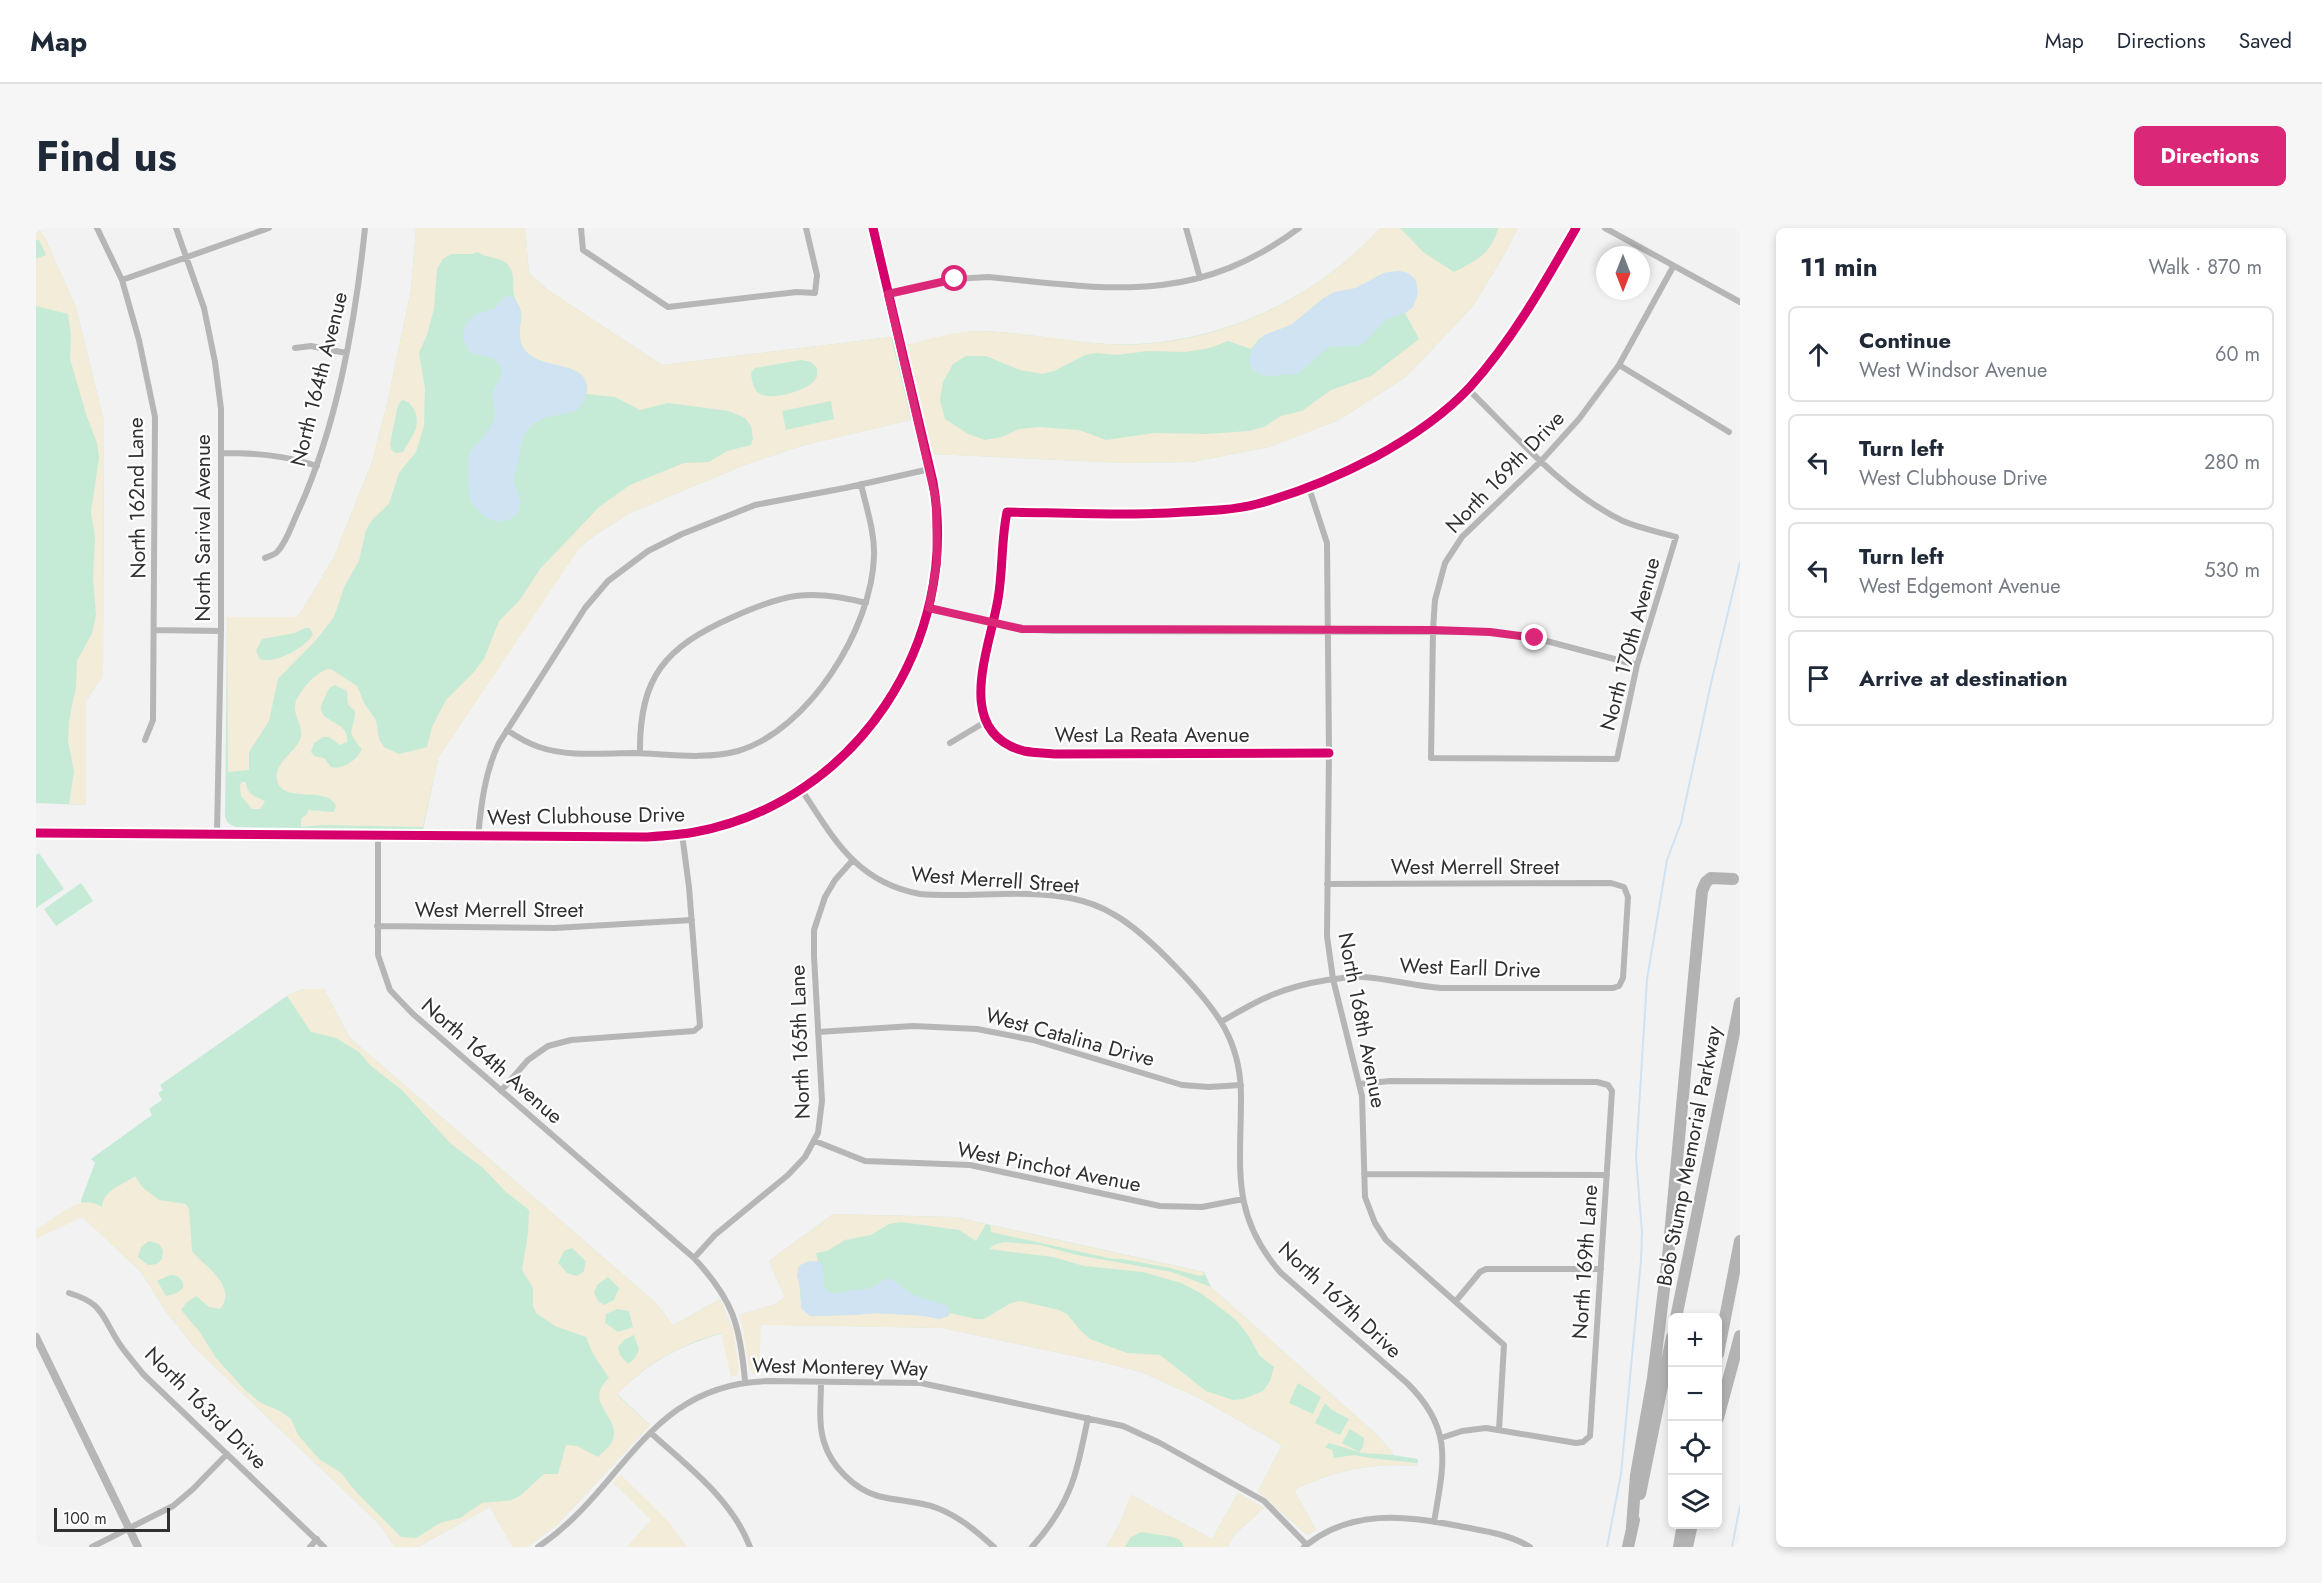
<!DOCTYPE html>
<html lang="en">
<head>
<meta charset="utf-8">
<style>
  body { margin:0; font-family:Jost,sans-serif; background:#f6f6f7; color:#1f2937 }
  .controls { position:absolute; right:18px; bottom:18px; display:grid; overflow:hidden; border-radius:9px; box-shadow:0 3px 9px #0003 }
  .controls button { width:54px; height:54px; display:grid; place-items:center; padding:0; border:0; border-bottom:2px solid #e0e1e3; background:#fff; color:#1f2937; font:30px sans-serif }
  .compass { position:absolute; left:1560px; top:18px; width:54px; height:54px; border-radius:50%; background:#fff; box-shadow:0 3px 9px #0003; rotate:180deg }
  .scale { position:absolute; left:18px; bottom:15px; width:116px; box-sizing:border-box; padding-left:6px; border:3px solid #303031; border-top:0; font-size:16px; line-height:21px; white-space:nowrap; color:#303031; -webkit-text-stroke:4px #fff; paint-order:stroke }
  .stop { position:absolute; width:18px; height:18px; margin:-14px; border:4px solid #db2777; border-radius:50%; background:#fff }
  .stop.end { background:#db2777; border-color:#fff; box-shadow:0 2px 6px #0008 }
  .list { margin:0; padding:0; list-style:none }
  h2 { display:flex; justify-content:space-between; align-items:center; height:78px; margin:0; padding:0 24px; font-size:26px }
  h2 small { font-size:20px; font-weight:400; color:#747a83 }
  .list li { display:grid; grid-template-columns:39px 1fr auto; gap:18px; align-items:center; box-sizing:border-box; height:96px; margin:0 12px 12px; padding:0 12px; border:2px solid #e0e1e3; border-radius:9px }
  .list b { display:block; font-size:22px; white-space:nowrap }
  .list p { margin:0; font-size:20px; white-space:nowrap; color:#747a83 }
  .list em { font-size:20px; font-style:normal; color:#747a83 }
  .icon { flex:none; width:33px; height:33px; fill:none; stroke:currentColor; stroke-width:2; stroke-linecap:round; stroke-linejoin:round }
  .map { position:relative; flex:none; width:1704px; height:1319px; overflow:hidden; border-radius:9px }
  header { display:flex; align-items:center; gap:36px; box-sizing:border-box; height:84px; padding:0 30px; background:#fff; border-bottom:2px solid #e0e1e3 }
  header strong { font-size:28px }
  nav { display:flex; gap:33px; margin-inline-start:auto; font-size:21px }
  .intro { display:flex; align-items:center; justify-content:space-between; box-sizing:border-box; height:144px; padding:0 36px }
  h1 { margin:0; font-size:42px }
  .button { padding:15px 27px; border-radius:9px; background:#db2777; color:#fff; font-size:21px; font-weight:700 }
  main { display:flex; gap:36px; padding:0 36px }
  aside { flex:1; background:#fff; border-radius:9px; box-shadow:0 3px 9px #0003 }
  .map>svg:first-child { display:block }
  .green { fill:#c5ebd6 }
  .sand { fill:#f2ecd9; fill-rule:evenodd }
  .water { fill:#cfe3f3 }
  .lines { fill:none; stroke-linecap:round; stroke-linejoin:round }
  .stream { stroke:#cfe3f3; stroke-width:2 }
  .minor { stroke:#b6b6b6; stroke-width:6 }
  .tertiary { stroke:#b6b6b6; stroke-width:8 }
  .motorway { stroke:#b3b3b3; stroke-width:12 }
  .cycleway-casing { stroke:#fff; stroke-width:13 }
  .cycleway { stroke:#d6006c; stroke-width:9 }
  .route { stroke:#db2777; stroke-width:8 }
  .labels { text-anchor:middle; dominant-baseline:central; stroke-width:4.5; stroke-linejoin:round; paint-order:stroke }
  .street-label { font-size:21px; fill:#303031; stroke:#fff }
</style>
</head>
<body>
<header>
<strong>Map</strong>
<nav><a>Map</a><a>Directions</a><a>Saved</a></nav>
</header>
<div class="intro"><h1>Find us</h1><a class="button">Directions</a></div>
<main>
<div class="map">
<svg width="1704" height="1319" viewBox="0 0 1704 1319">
  <rect width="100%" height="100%" fill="#f2f2f3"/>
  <path class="green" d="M0,0h2l7,10 31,69 28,115 -1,253 -17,26v104l-50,-2z
    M380,0h109l4,45 19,17 114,75 229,-28c5,2 12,7 17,7 5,1 13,-2 18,-4 17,-3 36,-9 54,-9 42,1 84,10 127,13 102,5 205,-41 273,-116h138l-14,27 -31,51 -66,70 -68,44 -70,27 -77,15 -68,1 -192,-9 -9,-37 -122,29 -54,18 -115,48 -34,21 -18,14 -24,32 -102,154 -16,26 -15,71 -188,-3 -7,-4 -3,-6 2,-200h71l36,-60 38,-95 15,-58 24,-114z
    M3,625l25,36 -28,19v-53z
    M45,655l12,18 -37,25 -12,-17z
    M266,761h22l25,48 307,266 17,22 47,-26 13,31c-51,15 -78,27 -116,64l33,31 -92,99 -31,23h-14l-23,-40 -72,40h-23l-17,-24 -183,-175 -28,-35 -26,-41 -59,-56 -1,-16 14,-37 -4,-4 61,-44 -3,-6 13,-9 -4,-7 5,-3 -3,-5 127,-89z
    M797,986l122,3 249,55 7,15 164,146 16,17 2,5 25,4 -1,7c-48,-3 -80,4 -123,24l22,40 -9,5 -49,-44 24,-46 -85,-48 -56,-25 -48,-12 -151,-32 -199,-4 -4,-9 37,-11 9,-7 -16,-36z
    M1202,1265l26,15 -30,27 -6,12h-122l14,-24 11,-28 81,44z"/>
  <path class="sand" d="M0,0h2l7,10 31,69 28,115 -1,253 -17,26v104l-17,-1 5,-32 -6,-32 1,-19 7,-34 1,-26 15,-28 4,-18 -3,-37 2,-41 -4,-25 8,-54 -2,-15 -10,-26 -17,-58 1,-23 -3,-22 -32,-8v-47l10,-4 -7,-15h-3z
    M380,0h109l4,45 19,17 114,75 229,-28 20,83 -110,26 -54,18 -115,48 -34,21 -18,14 -142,212 -15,68 -102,-2 -20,2v-8l6,-5 1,-4 26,2 2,-6c-8,-20 -48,-4 -57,-21 -10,-17 13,-31 20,-43 7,-13 -5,-23 -4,-36 1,-12 23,-38 36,-37l26,17 8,19 11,15 3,19 5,8 15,7 28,-7 5,-20 14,-27 27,-27 11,-14 15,-38 20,-20 21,-32 59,-62 31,-22 54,-22 25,-1 18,-11 24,-6 2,-7 -2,-12 -6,-8 -16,-7 -61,-8 -28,7 -25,-13 -29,-3c7,-35 -42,-22 -61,-43 -12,-13 -2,-25 -4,-39 -1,-7 -6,-11 -7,-17 -2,-10 2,-23 -7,-31 -8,-8 -20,-5 -29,-12l-6,2h-21l-8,5 -6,10 -3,40 -7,26 -8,18 6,35 -1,38 -8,26 -17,21 -10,31 -17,16 -6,10 -7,31 -14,24 -11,32 -18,23 -38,39 -9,42 -20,31v18l-21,2 -1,-155h71l36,-60 38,-95 15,-58 24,-114zM765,132l10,2 6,6c0,5 1,9 -3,13 -8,10 -43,20 -54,13 -7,-4 -8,-13 -9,-21l4,-5zM366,172c13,2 18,20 13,31 -3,7 -9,14 -12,21l-8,1 -4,-4 -1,-5 8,-39zM795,173l3,18 -48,11 -4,-19zM269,400h5l3,6c-6,13 -39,31 -53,25l-4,-8 6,-12 33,-6zM299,457l12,6 1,14 7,6c0,22 -12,16 7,38 -5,11 -19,21 -31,18l-7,-9 -10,-2 -3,-4 3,-9 9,-6h6l11,8 7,-3c3,-25 -37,-17 -23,-43 4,-7 3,-11 11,-14z
    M1344,0h20l23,24 31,20c22,-11 38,-19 44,-44h20l-14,27 -31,51 -66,70 -68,44 -70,27 -77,15 -68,1 -192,-9 -25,-109c23,-6 48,-14 72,-14 43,1 85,10 127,13 102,6 206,-41 274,-116zM1362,43c19,2 21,14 15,29 -2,6 -2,9 -8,13l14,26 -48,37 -40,14 -29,21 -21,5 -17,11 -15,4 -42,3 -53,-1 -48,7 -27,-10 -39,-3 -21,2 -17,8 -17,3 -17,-6 -23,-15 -5,-19 3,-18 10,-18 13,-8h20l34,14 23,4 11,-3 31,-16 11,-2 20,2 32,-4 37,1 25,-4 18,-7 23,8 9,-11 31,-13 33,-27 32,-10 28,-15z
    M206,554h4c0,12 10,15 19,19l-5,8h-8l-11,-13 -1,-11z
    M266,761h22l25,48 307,266 17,22 47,-26 13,31 6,39 -2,6 -6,2 -10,-44c-41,12 -75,30 -104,62l33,30 -92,99 -31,23h-14l-23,-40 -72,40h-23l-17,-24 -183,-175 -28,-35 -26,-41 -59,-55 -46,22v-10c21,-10 43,-38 66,-22 1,-17 21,-22 33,-31l7,11 17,13 27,4 3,5 3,42c12,15 47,36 28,58l-11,-2 -13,-11 -10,7 -5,7 18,21 17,27 28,31 17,14 19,8 11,8 7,16 21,24 22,14 16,20 44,44 15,1 24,-15 20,-5 22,-15 30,-3 9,-5 23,-21h14l8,-29 11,1 21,11c5,-5 13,-11 15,-18 8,-22 -31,-37 -4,-61l-16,-24 -7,-17 -31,-11 -19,-13 -3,-7v-18l-11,-18 6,-36 1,-24 -23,-18 -23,-24 -33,-25 -48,-53 -31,-24 -12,-14 -23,-14 -25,-6 -24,-36zM113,1013l10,3 4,6 -1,9 -5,5 -9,1 -10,-8 3,-10zM536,1020l14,13 -2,10 -7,5 -10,-3 -9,-10 6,-12zM134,1047c8,-1 14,5 13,13l-6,5 -11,3 -9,-15zM572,1049l11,11 -5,12 -10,5 -6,-4 -4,-8 3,-8zM581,1081l12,2 4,16 -15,5 -13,-9 1,-9zM598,1107l5,15 -4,8 -7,6 -8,-9 -2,-8 6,-7z
    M797,986l122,3 31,7 -10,17 -17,-11 -58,-8 -12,2 -18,11 -26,5 -18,11 -11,2 2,8 -11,1 -9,5 3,37 9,12 43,-1 22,-2 72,4 3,-4 26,6h8l27,-16 10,-2 38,9 8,4 14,17 9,8 37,14 33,2 46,36 27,9 10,-1 20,-8 7,-10 4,-14 -15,-12 -11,-20 -13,-16 -33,-25 -21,-11 -38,-11 -59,-6 -31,-9 -64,-8 5,-4 10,-3 36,3 37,10 95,17 39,15 164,146 16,17 2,5 -31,-2 -33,-10 -4,4 7,3 2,8 20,-3 16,3 47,5v3c-48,-3 -80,4 -123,24l22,40 -9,5 -49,-44 24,-46 -85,-48 -56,-25 -48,-12 -151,-32 -181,-3 -2,50 -6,-1c-7,-9 -8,-44 -14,-59l37,-11 9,-7 -16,-36zM1262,1155l23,14 -8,17 -24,-11zM1289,1175l7,7 17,9 -9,16 -25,-12zM1314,1201l14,9 -1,9 -4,5 -17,-9z
    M954,997l213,47 2,3 -6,1 -29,-8 -47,-9h-10l-122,-27z
    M585,1247l49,48 17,24h-61l25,-27 -38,-37z
    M1202,1265l26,15 -30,27 -6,12h-44l-4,-7 -7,-3 -32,-5 -10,5 -6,10h-19l14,-24 11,-28 81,44z"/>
  <path class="water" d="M1362,43l10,2 8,7 2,14 -5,13 -8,6 -20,7 -21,23 -9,3 -26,1 -32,27 -33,2 -11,-6 -4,-9 1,-9 14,-17 27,-10 33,-27 10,-6 22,-4 28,-15z
    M473,68l5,2c16,18 -5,41 16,57 16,14 59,7 57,35 -3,40 -51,9 -65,51 -2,6 -2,12 -3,18 -1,6 -4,12 -5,18 -1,11 10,19 6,30 -4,14 -23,19 -34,10 -5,-4 -12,-10 -15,-16 -3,-4 -4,-45 -1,-49 8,-11 19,-18 24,-33 2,-9 -3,-18 -1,-27 3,-11 14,-16 5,-29 -7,-9 -20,-6 -29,-12 -10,-15 -6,-33 13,-39 4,-1 9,-1 13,-4 6,-6 5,-11 14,-12z
    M775,1033h7l5,5 1,20c9,13 17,5 30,4 4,-1 9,0 14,-1 8,-3 13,-9 22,-11l25,18 31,9 3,4v6l-9,4 -23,-4 -42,-2 -22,2 -43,1 -9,-8v-18l-4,-15 3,-10z"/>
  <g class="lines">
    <path class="stream" d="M1571,1319l14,-73 20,-214 1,-27 -6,-76 11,-178 20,-119 14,-37 29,-135 30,-126
      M1696,1319l8,-41"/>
    <path class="minor" d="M61,0l25,52 17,60 16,77 -2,303 -8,20
      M140,0l28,80 11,54 6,47v222l-4,203
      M545,0l2,22 85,57 129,-15 18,1 2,-18 -11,-47
      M1150,0l14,50
      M1569,0l135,74
      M86,52l147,-52
      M852,66l67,-15 33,-2c121,12 206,29 311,-49
      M259,120l16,-2 35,7
      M1583,137l110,67
      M1432,161c46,45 96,104 155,132 16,7 36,11 53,16l-39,128 -20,94 -186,-1 2,-128 2,-30 10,-37 17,-26 80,-77 37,-41 40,-54 54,-98
      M185,225c34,0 63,2 96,13
      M1273,260l18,55 2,210 -2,183 6,43 29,117 3,101 10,26 11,17 118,105 -5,85
      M229,330c4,-2 9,-3 12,-6 9,-9 14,-25 19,-36 41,-88 59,-192 69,-288
      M893,380l93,21 31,2 437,1 45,6 102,27
      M118,402l67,1
      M471,502c10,7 20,13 32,17 28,10 65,6 95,6 33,1 71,7 104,-2 71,-21 134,-123 136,-195 1,-24 -8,-49 -13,-72
      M914,515l35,-21
      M604,525c-1,-76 25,-106 93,-136 51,-23 77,-29 133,-14
      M1293,525l-273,1c-10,-1 -22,-1 -32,-3 -72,-19 -34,-103 -26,-152 5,-29 3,-58 9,-87 59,1 118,4 177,0 24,-1 50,-2 73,-8 41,-11 80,-27 118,-47 33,-18 69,-42 95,-70 43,-48 74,-103 106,-159
      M765,561c33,50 55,93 119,105 48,4 104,-5 150,4 15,3 30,8 43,16 33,18 100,87 115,121 9,19 13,40 13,62 0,71 -11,118 40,176l126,110c47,46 37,80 27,139
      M342,608v119l12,35 23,24 281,244c39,42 46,66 51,123
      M442,609c3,-32 7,-66 21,-94l86,-135 23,-27 40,-30 34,-17 73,-29 90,-17 85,-19
      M341,698l178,2 137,-8
      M1185,794c38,-23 62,-35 106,-42 12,-1 24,-4 37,-3 26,2 51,9 77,11h172l6,-2 4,-8 5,-81 -4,-10 -13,-4 -284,1
      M782,804l95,-6 64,3 56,11 149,45 27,2 32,-2
      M1324,856l30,-3 207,1 11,3 4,6 -22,345 -7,6 -7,1 -90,-15 -24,3 -21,7
      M465,863l27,-31 20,-14 23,-6 123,-9 6,-5 -11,-139 -7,-53
      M779,913l50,20 105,4 190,41 42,1 41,-8
      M1328,946l243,1
      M658,1030l21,-23 73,-60 17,-18 13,-24 4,-32 -8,-145v-26l11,-33 10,-17 17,-19
      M33,1065c33,10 32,21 48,47 7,12 18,23 26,34l181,173
      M1420,1073l24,-29 6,-3h115
      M785,1154c0,19 -3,41 3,60 7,24 30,47 54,54 19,5 40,5 59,12 23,9 39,23 57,39
      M615,1205c37,34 81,66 99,114
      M56,1319l81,-41 20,-17 34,-35
      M274,1319l7,-8
      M502,1319c87,-58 109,-164 231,-166l152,2 202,43 37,17 104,58 42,43
      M996,1319c40,-45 44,-72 56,-129
      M1268,1319c47,-39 101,-31 155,-21 25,5 50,8 71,21"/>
    <path class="tertiary" d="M0,605l610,4c16,-1 33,-2 49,-5 162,-30 266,-191 238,-350l-60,-254
      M0,1109l102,210"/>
    <path class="motorway" d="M1640,1090l64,-315
      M1682,1126l22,-113
      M1682,1190l22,-82
      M1604,1266l32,-157
      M1596,1299l4,-52 17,-97 15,-121 34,-366 4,-9 5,-4 22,1
      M1592,1319l6,-27
      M1643,1319l4,-23
      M1651,1319l5,-23"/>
    <g class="cycleway-casing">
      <path id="cycleway" d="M1293,525l-273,1c-10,-1 -22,-1 -32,-3 -72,-19 -34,-103 -26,-152 5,-29 3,-58 9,-87 59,1 118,4 177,0 24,-1 50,-2 73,-8 41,-11 80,-27 118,-47 33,-18 69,-42 95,-70 43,-48 74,-103 106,-159
        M0,605l610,4c16,-1 33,-2 49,-5 162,-30 266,-191 238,-350l-60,-254"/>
    </g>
    <use href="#cycleway" class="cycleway"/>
  </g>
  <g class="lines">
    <path class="route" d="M919,51l-67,15 48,206 1,62 -8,46 93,21 411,1 57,2 45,6"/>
  </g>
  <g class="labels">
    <g class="street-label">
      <text transform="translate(283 151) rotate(-76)">North 164th Avenue</text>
      <text transform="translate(1469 244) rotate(-46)">North 169th Drive</text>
      <text transform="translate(101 270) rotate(-91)">North 162nd Lane</text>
      <text transform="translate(167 300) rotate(-90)">North Sarival Avenue</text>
      <text transform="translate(1594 416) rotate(-75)">North 170th Avenue</text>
      <text x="1116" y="507">West La Reata Avenue</text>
      <text transform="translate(550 588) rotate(-1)">West Clubhouse Drive</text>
      <text x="1439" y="639">West Merrell Street</text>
      <text transform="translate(959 652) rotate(4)">West Merrell Street</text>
      <text x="463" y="682">West Merrell Street</text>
      <text transform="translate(1434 740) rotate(2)">West Earll Drive</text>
      <text transform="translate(1326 792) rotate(79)">North 168th Avenue</text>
      <text transform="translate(1034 809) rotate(15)">West Catalina Drive</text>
      <text transform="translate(764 814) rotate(-92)">North 165th Lane</text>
      <text transform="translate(456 833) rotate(41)">North 164th Avenue</text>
      <text transform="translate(1653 928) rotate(-79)">Bob Stump Memorial Parkway</text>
      <text transform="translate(1013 939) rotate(11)">West Pinchot Avenue</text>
      <text transform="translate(1549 1034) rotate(-86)">North 169th Lane</text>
      <text transform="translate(1304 1072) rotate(43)">North 167th Drive</text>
      <text transform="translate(804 1139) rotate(1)">West Monterey Way</text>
      <text transform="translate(170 1180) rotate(45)">North 163rd Drive</text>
    </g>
  </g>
</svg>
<div class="controls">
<button>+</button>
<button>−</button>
<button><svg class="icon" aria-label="locate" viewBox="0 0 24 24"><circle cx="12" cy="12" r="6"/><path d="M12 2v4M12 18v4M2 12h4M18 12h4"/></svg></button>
<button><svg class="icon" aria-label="layers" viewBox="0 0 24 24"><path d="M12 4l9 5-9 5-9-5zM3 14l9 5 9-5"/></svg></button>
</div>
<svg class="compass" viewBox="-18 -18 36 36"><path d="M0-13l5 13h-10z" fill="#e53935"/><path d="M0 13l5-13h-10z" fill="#747a83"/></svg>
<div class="scale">100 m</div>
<div class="stop" style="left:919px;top:51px"></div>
<div class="stop end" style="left:1499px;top:410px"></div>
</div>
<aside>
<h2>11 min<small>Walk · 870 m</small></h2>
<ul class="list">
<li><svg class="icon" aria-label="ahead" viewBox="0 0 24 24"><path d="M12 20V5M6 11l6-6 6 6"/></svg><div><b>Continue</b><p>West Windsor Avenue</p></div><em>60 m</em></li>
<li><svg class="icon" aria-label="left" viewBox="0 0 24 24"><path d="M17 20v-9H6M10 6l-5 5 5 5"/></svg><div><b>Turn left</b><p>West Clubhouse Drive</p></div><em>280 m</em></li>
<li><svg class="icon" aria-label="left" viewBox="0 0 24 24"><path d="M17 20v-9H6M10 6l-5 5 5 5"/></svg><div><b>Turn left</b><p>West Edgemont Avenue</p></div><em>530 m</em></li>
<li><svg class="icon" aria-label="arrive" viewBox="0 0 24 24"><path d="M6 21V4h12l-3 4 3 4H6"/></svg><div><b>Arrive at destination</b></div></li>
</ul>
</aside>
</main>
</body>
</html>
